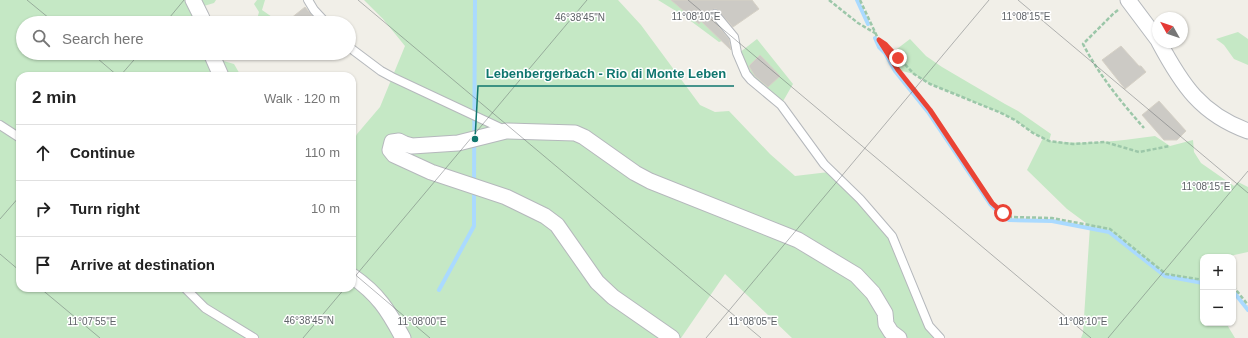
<!DOCTYPE html>
<html lang="en">
<head>
<meta charset="utf-8">
<style>
  body { margin:0; font-family:Arial,sans-serif; background:#f6f6f6; color:#222 }
  .controls { position:absolute; right:12px; bottom:12px; display:grid; overflow:hidden; border-radius:8px; box-shadow:0 1px 3px #0004 }
  .controls button { width:36px; height:36px; display:grid; place-items:center; padding:0; border:0; border-bottom:1px solid #e0e0e0; background:#fff; color:#222; font:20px sans-serif }
  .compass { position:absolute; left:1152px; top:12px; width:36px; height:36px; border-radius:50%; background:#fff; box-shadow:0 1px 3px #0004; rotate:310deg }
  .stop { position:absolute; width:12px; height:12px; margin:-9px; border:3px solid #ea4335; border-radius:50%; background:#fff }
  .stop.end { background:#ea4335; border-color:#fff; box-shadow:0 1px 4px #0008 }
  .list { margin:0; padding:0; list-style:none }
  h2 { display:flex; justify-content:space-between; align-items:center; height:52px; margin:0; padding:0 16px; font-size:17px }
  h2 small { font-size:13px; font-weight:400; color:#767676 }
  .list li { display:grid; grid-template-columns:26px 1fr auto; gap:12px; align-items:center; box-sizing:border-box; height:56px; padding:0 16px; border-top:1px solid #e0e0e0 }
  .list b { display:block; font-size:15px; white-space:nowrap }
  .list em { font-size:13px; font-style:normal; color:#767676 }
  .icon { flex:none; width:22px; height:22px; fill:none; stroke:currentColor; stroke-width:2; stroke-linecap:round; stroke-linejoin:round }
  .map { position:relative; flex:none; width:1248px; height:338px; overflow:hidden }
  .search { position:absolute; background:#fff; box-shadow:0 1px 3px #0004; left:16px; top:16px; width:340px; height:44px; display:flex; align-items:center; gap:10px; box-sizing:border-box; padding:0 14px; border-radius:22px; color:#767676; font-size:15px }
  .panel { position:absolute; background:#fff; box-shadow:0 1px 3px #0004; left:16px; top:72px; width:340px; height:220px; border-radius:12px }
  .map>svg:first-child { display:block }
  .green { fill:#c5e8c5 }
  .lines { fill:none; stroke-linecap:round; stroke-linejoin:round }
  .stream { stroke:#aadaff; stroke-width:4 }
  .building { fill:#cccac5; stroke:#d6d1c6 }
  .lane-casing { stroke:#b5b8bc; stroke-width:10 }
  .street-casing { stroke:#b5b8bc; stroke-width:17 }
  .path { stroke:#9cc7a9; stroke-width:2.5; stroke-dasharray:4 2; stroke-linecap:butt }
  .lane { stroke:#fff; stroke-width:8 }
  .street { stroke:#fff; stroke-width:15 }
  .route { stroke:#ea4335; stroke-width:5 }
  .ticks { fill:none; stroke:#5f6368; stroke-width:1; stroke-opacity:0.45 }
  .ticks-label { font-size:10px; text-anchor:middle; fill:#5f6368; stroke:#fff; stroke-width:3; stroke-linejoin:round; paint-order:stroke }
  .leader { fill:none; stroke:#0f766e; stroke-width:1.5 }
  .callout-dot { fill:#0f766e; stroke:#fff; stroke-width:1.5 }
  .callout-label { font-size:13px; text-anchor:middle; font-weight:bold; fill:#0f766e; stroke:#fff; stroke-width:3; stroke-linejoin:round; paint-order:stroke }
</style>
</head>
<body>
<div class="map">
<svg width="1248" height="338" viewBox="0 0 1248 338">
  <rect width="100%" height="100%" fill="#f1efe8"/>
  <path class="green" d="M0,0h216l-2,3 -17,5 7,15h-181v30h188l2,5 21,6 7,12h-221v212h332v-144l5,-10 23,-27 25,-61 -22,-27 -19,-19h254l23,25 59,80 15,7 14,-1 41,43 25,22 34,-4 59,60 50,106h-146l-67,-64 -44,64h-681z
    M257,0h8l-3,10 13,9v4h-19l3,-11 -5,-8z
    M658,0h24l17,23 2,-2 21,20 -3,1 -35,-26z
    M1238,32l10,7v26l-14,-6 -10,-14 -8,-6z
    M757,39l36,45 -11,19 -30,-25 -13,-25z
    M910,39l16,17 16,11 63,37 13,7 33,23 -2,7c36,4 70,0 106,-5l15,10 23,-6 1,12 7,11 33,23 4,-4 10,5v65l-23,5h-22v66h23l9,15h-154l2,-5 7,-107 -23,-17 -40,-39 16,-32 -10,-5 -18,-13 -16,-8 -69,-28 -16,-10 -16,-4 -9,-15z"/>
  <g class="lines">
    <path class="stream" d="M857,0l11,24
      M875,38l4,9 6,6 10,18 33,41 62,92 12,12 7,4 43,1 57,11 56,44 38,7
      M474,183l1,-183
      M439,290l35,-64v-37
      M1233,291l15,19"/>
  </g>
  <path class="building" d="M671,0h81l7,9 -26,18 -16,-18h-3l-4,3 1,6 18,21 2,11 -30,-29 -2,3z
    M305,7l13,16h-33z
    M1121,46l18,20h2l5,6 -21,17 -23,-29z
    M760,55l20,21 -12,11 -13,-11 -6,-10z
    M1159,101l27,30 -9,9h-13l-22,-25z"/>
  <g class="lines">
    <g class="lane-casing">
      <path id="lane" d="M308,0l6,10 12,13
        M715,14l19,23 3,16 9,21 5,6 30,25 43,59 36,35 32,37 37,90 11,12
        M349,47l32,24 11,6 113,53
        M0,125l20,13
        M185,288l20,20 49,30"/>
    </g>
    <g class="street-casing">
      <path id="street" d="M193,0l8,16 3,7
        M1128,0l30,40
        M1159,42c23,43 42,72 89,89
        M211,53l10,23
        M352,276c26,18 36,34 51,62
        M672,338l-59,-41 -16,-15 -40,-57 -12,-9 -39,-19 -75,-25 -37,-17 -4,-5 2,-8 7,-1 6,3 7,2 46,-3 48,-12 69,2 9,4 51,36 15,8 148,59 58,35 17,18 12,20 1,11 5,8 8,6"/>
    </g>
    <path class="path" d="M829,0l29,23 17,10
      M860,0l21,45 6,7 11,18 32,40 62,93 12,11 6,3 42,1 58,11 56,45 37,6
      M1118,10l-4,3 -31,31c16,31 38,58 61,84
      M879,40l6,3 29,31 16,10 69,28 16,8 18,13 16,8 24,3 32,-2 34,10 31,-6
      M1233,286l15,19"/>
    <use href="#lane" class="lane"/>
    <use href="#street" class="street"/>
  </g>
  <g class="lines">
    <path class="route" d="M898,58l-13,-14 -6,-4 19,30 32,40 62,93 11,10"/>
  </g>
  <path class="ticks" d="M27,0l28,23M358,0l403,338M688,0l403,338M1018,0l230,193M165,23l19,-23M91,53l27,23M120,76l20,-23M0,219l20,-23M0,254l20,17M352,272l78,66M352,280l235,-280M40,288l60,50M303,338l42,-50M706,338l283,-338M1108,338l140,-167"/>
  <g class="ticks-label">
    <text x="696" y="20">11°08'10"E</text>
    <text x="1026" y="20">11°08'15"E</text>
    <text x="580" y="21">46°38'45"N</text>
    <text x="1206" y="190">11°08'15"E</text>
    <text x="309" y="324">46°38'45"N</text>
    <text x="92" y="325">11°07'55"E</text>
    <text x="422" y="325">11°08'00"E</text>
    <text x="753" y="325">11°08'05"E</text>
    <text x="1083" y="325">11°08'10"E</text>
  </g>
  <path class="leader" d="M475 139L478 86H734"/>
  <circle class="callout-dot" cx="475" cy="139" r="4"/>
  <g class="callout-label">
    <text x="606" y="78">Lebenbergerbach - Rio di Monte Leben</text>
  </g>
</svg>
<div class="controls">
<button>+</button>
<button>−</button>
</div>
<svg class="compass" viewBox="-18 -18 36 36"><path d="M0-13l5 13h-10z" fill="#e53935"/><path d="M0 13l5-13h-10z" fill="#767676"/></svg>
<div class="stop" style="left:1003px;top:213px"></div>
<div class="stop end" style="left:898px;top:58px"></div>
<div class="search"><svg class="icon" aria-label="search" viewBox="0 0 24 24"><circle cx="10" cy="10" r="6"/><path d="M15 15l6 6"/></svg>Search here</div>
<section class="panel">
<h2>2 min<small>Walk · 120 m</small></h2>
<ul class="list">
<li><svg class="icon" aria-label="ahead" viewBox="0 0 24 24"><path d="M12 20V5M6 11l6-6 6 6"/></svg><div><b>Continue</b></div><em>110 m</em></li>
<li><svg class="icon" aria-label="right" viewBox="0 0 24 24"><path d="M7 20v-9h11M14 6l5 5-5 5"/></svg><div><b>Turn right</b></div><em>10 m</em></li>
<li><svg class="icon" aria-label="arrive" viewBox="0 0 24 24"><path d="M6 21V4h12l-3 4 3 4H6"/></svg><div><b>Arrive at destination</b></div></li>
</ul>
</section>
</div>
</body>
</html>
